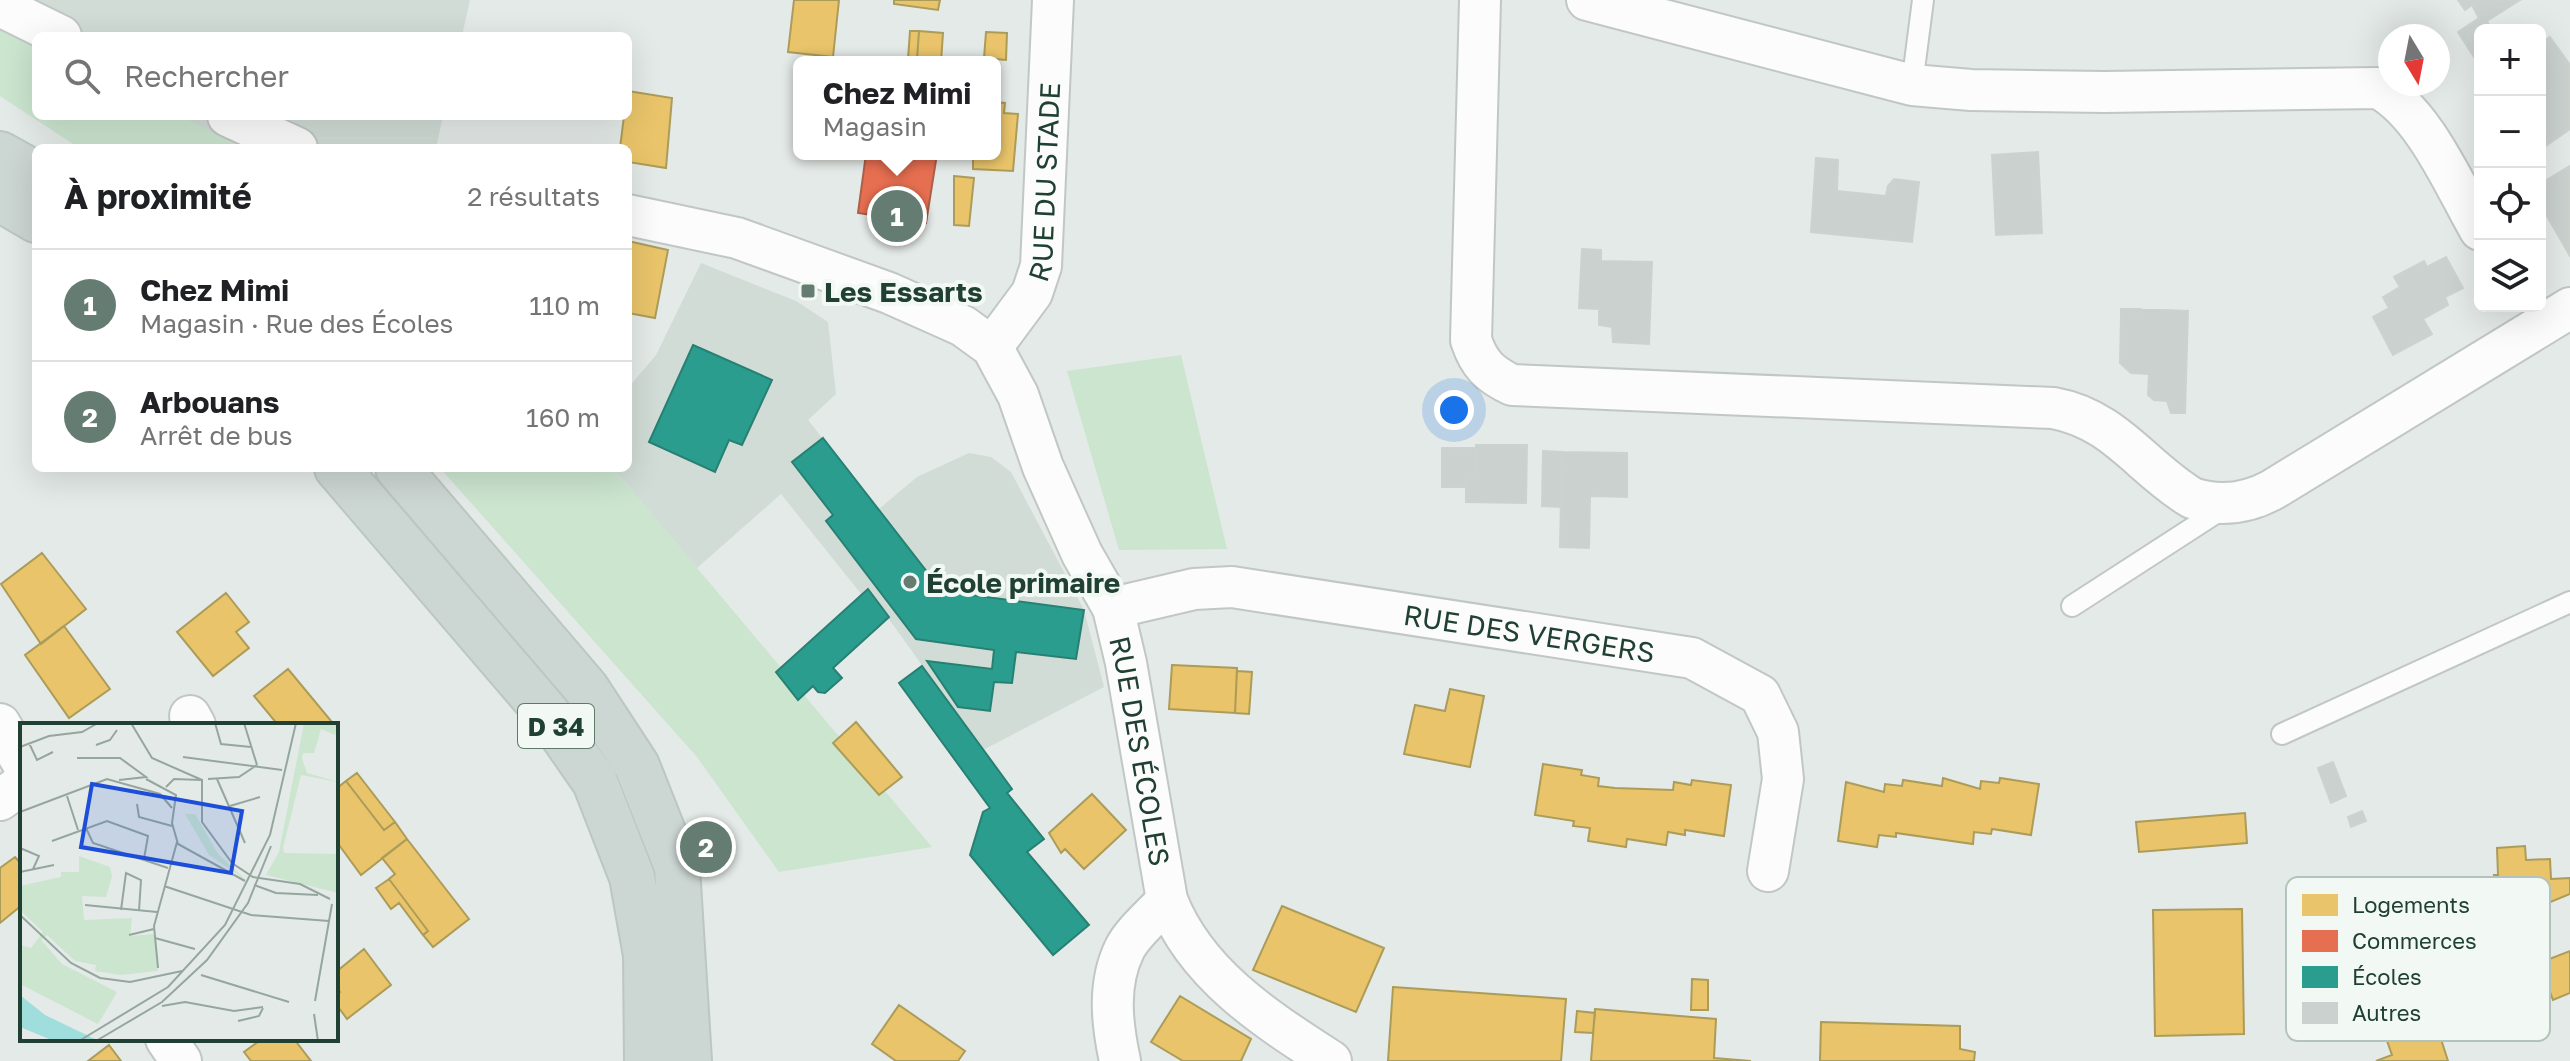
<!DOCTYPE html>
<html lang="fr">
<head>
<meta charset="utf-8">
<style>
  body { margin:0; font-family:"Golos Text",sans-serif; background:#f6f6f6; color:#202124 }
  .controls { position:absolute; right:24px; top:24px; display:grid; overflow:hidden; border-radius:12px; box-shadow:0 8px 32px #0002 }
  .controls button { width:72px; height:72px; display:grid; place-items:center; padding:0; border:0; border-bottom:2px solid #e0e0e0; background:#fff; color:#202124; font:40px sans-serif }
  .compass { position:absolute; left:2378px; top:24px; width:72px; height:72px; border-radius:50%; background:#fff; box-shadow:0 8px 32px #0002; rotate:170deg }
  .you { position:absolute; left:1454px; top:410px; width:28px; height:28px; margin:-20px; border:6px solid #fff; border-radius:50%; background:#1a73e8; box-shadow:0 0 0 12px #1a73e833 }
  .badge { display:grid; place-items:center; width:52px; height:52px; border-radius:50%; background:#647c71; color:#fff; font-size:26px; font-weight:700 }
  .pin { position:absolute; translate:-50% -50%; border:4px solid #fff; box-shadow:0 2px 8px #0006 }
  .popup { position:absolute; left:793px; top:56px; width:208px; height:104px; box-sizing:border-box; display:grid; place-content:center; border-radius:12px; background:#fff; filter:drop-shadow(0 2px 6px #0005); font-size:26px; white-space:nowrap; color:#757577 }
  .popup b { font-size:30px; color:#202124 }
  .popup::after { content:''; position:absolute; left:50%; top:100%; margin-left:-16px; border:16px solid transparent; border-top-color:#fff }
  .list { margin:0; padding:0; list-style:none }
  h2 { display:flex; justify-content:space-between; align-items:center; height:104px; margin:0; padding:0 32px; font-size:34px }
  h2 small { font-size:26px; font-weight:400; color:#757577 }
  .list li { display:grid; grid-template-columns:52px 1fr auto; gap:24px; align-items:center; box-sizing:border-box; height:112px; padding:0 32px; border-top:2px solid #e0e0e0 }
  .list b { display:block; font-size:30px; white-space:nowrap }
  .list p { margin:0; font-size:26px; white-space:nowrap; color:#757577 }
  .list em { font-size:26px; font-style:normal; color:#757577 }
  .icon { flex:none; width:44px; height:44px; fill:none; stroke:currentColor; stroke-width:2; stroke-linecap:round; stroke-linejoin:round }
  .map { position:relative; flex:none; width:2570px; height:1061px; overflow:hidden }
  .search { position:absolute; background:#fff; box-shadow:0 8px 32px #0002; left:32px; top:32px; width:600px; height:88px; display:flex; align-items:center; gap:20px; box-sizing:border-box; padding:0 28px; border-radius:12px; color:#757577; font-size:30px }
  .panel { position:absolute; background:#fff; box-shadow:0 8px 32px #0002; left:32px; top:144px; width:600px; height:328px; border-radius:12px }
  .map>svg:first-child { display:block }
  .built { fill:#d1dcd6 }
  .green { fill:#cbe5cf }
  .homes { fill:#e9c46a; stroke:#ac9c59; stroke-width:2 }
  .shops { fill:#e76f51; stroke:#ab6148; stroke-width:2 }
  .schools { fill:#2a9d8f; stroke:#278173; stroke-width:2 }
  .building { fill:#cad1ce; stroke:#ccd3cf; stroke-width:2 }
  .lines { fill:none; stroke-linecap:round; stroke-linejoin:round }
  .lane-casing { stroke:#c1c7c4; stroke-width:24 }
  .street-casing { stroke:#c1c7c4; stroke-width:44 }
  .primary-casing { stroke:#bcc7c2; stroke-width:48 }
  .lane { stroke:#fbfcfb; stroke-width:20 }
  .street { stroke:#fbfcfb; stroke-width:40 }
  .primary { stroke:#ccd6d2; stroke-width:44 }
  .poi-dot { fill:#647c71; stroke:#f2f9f4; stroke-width:3 }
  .labels { text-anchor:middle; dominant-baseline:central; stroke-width:8; stroke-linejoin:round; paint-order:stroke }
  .shield { fill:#f2f9f4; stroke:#5e786c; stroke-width:2 }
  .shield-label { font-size:26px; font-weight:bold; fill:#1f4032 }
  .street-label { font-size:28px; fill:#1f4032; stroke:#f2f9f4 }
  .poi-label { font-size:28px; font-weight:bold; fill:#1f4032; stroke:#f2f9f4; text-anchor:start }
  .inset-road { fill:none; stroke:#95a69f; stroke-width:2 }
  .view { fill:#1d4ed8; fill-opacity:0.15; stroke:#1d4ed8; stroke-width:4 }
  .inset-edge { fill:none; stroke:#1f4032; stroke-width:4 }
  .key { fill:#f2f9f4; stroke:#b3c2ba; stroke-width:2 }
  .key-label { font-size:22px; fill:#1f4032 }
</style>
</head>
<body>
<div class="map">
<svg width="2570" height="1061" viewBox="0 0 2570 1061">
  <rect width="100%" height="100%" fill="#e4eae7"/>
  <path class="built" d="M0,0h470l-8,36h-426z
    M179,116h264l-7,32h-193z
    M701,263l95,38 32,21 8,72 -28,26 71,89 38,-32 52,-24 22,4 20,15 73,138 20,77 -121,63 -115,-160 -6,5 -81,-101 -84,74 -84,-100h15v-80l28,-33z"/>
  <path class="green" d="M0,26l36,18v72h143l64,32h-164l-79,-52z
    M1181,355l46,194 -108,1 -52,-179z
    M440,468h173l319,379 -153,25 -82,-115z"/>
  <path class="homes" d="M794,0h45l-6,57 -45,-5z
    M894,0h46l-2,10 -44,-6z
    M910,31h9l-2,28h-9z
    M919,31l24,2 -2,29h-33v-3h9z
    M986,32l21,1 -1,27 -22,-2z
    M628,91l44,7 -6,70 -38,-6v-14h-8l4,-32h4z
    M995,102l10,1 -1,10 14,1 -5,57 -40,-2v-15h22z
    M954,176l20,2 -5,48 -15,-1z
    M628,241l40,9 -13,68 -27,-5z
    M42,553l44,56 -45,35 -40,-60z
    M226,593l23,29 -13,10 13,16 -36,28 -36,-44z
    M64,626l46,63 -41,29 -44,-63z
    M1172,665l65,3 -2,45 -66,-4z
    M288,669l44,53 -4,3h-50l-24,-29z
    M1237,671l15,1 -3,42 -14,-1z
    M1450,689l34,7 -14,71 -66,-13 11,-49 30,6z
    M856,722l46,55 -23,18 -46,-52z
    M1543,764l39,6 -1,5 18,3 -1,8 17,2 58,2 1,-8 17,3 1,-5 39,5 -7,51 -39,-6v5l-17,-3 -2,13 -39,-6 -1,8 -38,-6 2,-13 -17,-2 1,-5 -39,-6z
    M357,773l38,49 -11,8 -38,-49z
    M1943,778l37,11 1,-8 18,2 1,-5 39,6 -8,51 -39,-6 -1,5 -17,-2 -1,12 -77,-11v4l-17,-2 -2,12 -39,-6 8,-59 38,10 1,-8 17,2 1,-6 39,6z
    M346,781l38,49 11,-8 12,17 -46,36 -22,-30 -3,2v-58z
    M1092,794l34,36 -42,39 -19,-20 -4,4 -12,-20z
    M2245,813l2,30 -108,9 -3,-30z
    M407,839l62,80 -36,28 -10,-12 5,-4 -39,-52 6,-5 -13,-16z
    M2525,846l1,14 24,-1 1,20 19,-1v16l-22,9h-48l-6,-28h4l-1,-27z
    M15,857l7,8v40l-22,18v-55z
    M389,879l39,52 -5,4 -24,-32 -8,6 -15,-21z
    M1282,906l102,42 -28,64 -103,-42z
    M2242,909l2,125 -89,2 -2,-126z
    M2418,918l13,34 10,-4 5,15 -76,29 -18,-49z
    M364,949l27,36 -44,34 -11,-15v-9l4,-3 -4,-5v-15z
    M2570,951v42l-17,7 -14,-37z
    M2492,962l13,32 -15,5 -13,-31z
    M1692,979l16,1v30h-17z
    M2406,979l4,13 -33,12 -4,-13z
    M1393,987l173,12 -5,62h-173z
    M2418,992l16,47 6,-3 8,25h-72l16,-6 -16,-45z
    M1180,996l71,43 -10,22h-58l-32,-19z
    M899,1005l66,46 -7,10h-62l-24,-17z
    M1595,1009l121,10 -2,39 37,3h-160z
    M1577,1011l18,2 -2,20 -18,-1z
    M1821,1022l139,4v23l15,3 -1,9h-154z
    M262,1039h32l17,22h-60l-7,-9z
    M109,1045l12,16h-33z"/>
  <path class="shops" d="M866,154h71l-11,69 -12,-2 -1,8 -37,-6 2,-7 -20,-3z"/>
  <path class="schools" d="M693,345l79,35 -30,65 -13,-5 -14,32 -66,-30z
    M823,438l119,153 142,19 -8,49 -60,-7 -4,31 -18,-1 -4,29 -32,-4 -31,-46 65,8 2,-19 -78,-11 -90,-118 7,-6 -41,-53z
    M868,589l21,28 -56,51 9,10 -17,15 -7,-1 -5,-6 -15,14 -22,-28z
    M922,666l90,123 -5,4 37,46 -17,13 62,73 -36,30 -83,-100 13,-43 7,-4 -91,-125z"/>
  <path class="building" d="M2458,0h62l-33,21 5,9h-12v23l-6,4 -16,-25 21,-14 -7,-13 -7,5z
    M2550,37l20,28v64l-30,21v-106z
    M2038,152l4,81 -46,2 -4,-80z
    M1816,158l22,2 -1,31 49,5 2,-10 6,-7 25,3 -7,60 -101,-10z
    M2570,166v90l-30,-52v-20z
    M1582,249l19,1v11l51,1 -3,82 -36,-2 -1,-15 -13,-2v-16l-20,-1z
    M2446,257l17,31 -18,9 3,8 -25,14 9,15 -39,21 -20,-38 16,-9 -6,-11 17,-10 -6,-10 30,-16 3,6z
    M2121,309h20v9l-20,-1z
    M2141,309l47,2 -3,102h-14l-4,-12 -13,-1 -6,-5 1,-21 -18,-1 -11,-10 1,-46 20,1z
    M1476,445h51l-1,58 -60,-1v-24l10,-1z
    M1442,448h34v29l-10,1v9h-24z
    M1543,451l19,1 -1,55 -19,-1z
    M1562,452l65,1v44l-37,-1 -1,52 -29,-1z
    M2333,762l13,34 -15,7 -13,-35z
    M2362,811l4,10 -15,6 -3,-10z"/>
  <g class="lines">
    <g class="lane-casing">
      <path id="lane" d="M1912,85l11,-85
        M2072,606l153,-99
        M2282,734l288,-132"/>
    </g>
    <g class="street-casing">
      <g id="street">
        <path d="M1480,0l-9,340c8,24 18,34 41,45l541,23c62,11 88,59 139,90 28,9 54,6 80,-8l298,-182"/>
        <path d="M1587,0l325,85 59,5 134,2 273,-4c46,24 76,97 102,142"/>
        <path d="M0,6l61,30"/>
        <path d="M228,116l69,32"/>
        <path id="s1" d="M628,215l109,23 152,55 74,33 29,21 26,48 25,72 39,87 31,54 13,55 41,237c29,75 99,119 164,161"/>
        <path id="s2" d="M992,347l40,-54 9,-27 12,-266"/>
        <path id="s3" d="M1113,608l81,-19 38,-2 460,71 68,37 18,37 5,47 -15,92"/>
        <path d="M190,716l5,9"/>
        <path d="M0,724l22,38"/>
        <path d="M0,800l22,-16"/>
        <path d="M166,1039l15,22"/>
        <path d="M1120,1061c-8,-37 -13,-77 5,-113 9,-17 29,-33 42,-48"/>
      </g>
    </g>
    <g class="primary-casing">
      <path id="primary" d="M0,154l36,20
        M0,199l36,21
        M337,468l210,245 48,69 37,95 14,78 1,106
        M398,468l188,220 51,78 40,101 12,194"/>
    </g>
    <use href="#lane" class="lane"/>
    <use href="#street" class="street"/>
    <use href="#primary" class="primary"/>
  </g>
  <g class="poi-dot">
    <rect x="800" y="283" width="16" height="16" rx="4"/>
    <circle cx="910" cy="582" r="8"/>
  </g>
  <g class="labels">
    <rect class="shield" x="518" y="704" width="76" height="44" rx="6"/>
    <g class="shield-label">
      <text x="556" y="726">D 34</text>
    </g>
    <g class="street-label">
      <text stroke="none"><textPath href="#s2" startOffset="180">RUE DU STADE</textPath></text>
      <text stroke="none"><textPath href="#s3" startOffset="422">RUE DES VERGERS</textPath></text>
      <text stroke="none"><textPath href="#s1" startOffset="824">RUE DES ÉCOLES</textPath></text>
    </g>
    <g class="poi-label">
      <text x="824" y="291">Les Essarts</text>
      <text x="926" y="582">École primaire</text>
    </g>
  </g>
  <g transform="translate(20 723)">
    <rect width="318" height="318" fill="#e4eae7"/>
    <path d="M284,0h34l-3,12 -14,-6 -7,24h-11l-1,6 5,14 31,9 -37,-7 -18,73 1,5 54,1v39l-72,-18 13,-23zM165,91h10l23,40 28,26 -37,-25zM59,133l31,11 2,9 -6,21 -24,-1 2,24 48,-2 -2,18 24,-2 4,37 -37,4 -26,-4 1,-6 -21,-4 -28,-26 -6,5 21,24 55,28 -19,32 -78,-40v-39l11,3 12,-16 -23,-22v-24l41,-9v-5h18z" fill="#cbe5cf"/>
    <path d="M0,272l25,20 54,26h-45l-34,-14z" fill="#9fdedc"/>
    <path class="inset-road" d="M111,0l21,35 50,22v42l30,41 21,14 47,7 30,15M195,0l6,21 30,3M224,0l13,42M9,20l8,17 16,-8M76,22l14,-5 7,-10M0,24l29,-11 33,-4 16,-9M163,34l99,13M57,35h43l26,19 -27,3M126,56l30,16 -4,28 6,21 67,37M188,56l31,-2 18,-12M197,56l28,64M146,64l8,-8 27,1M47,73l11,34M117,81l2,13 33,9M210,83l30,-9M0,89l87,-33 53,15 12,14M66,105l7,15 75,25M32,118l55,-20 41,15 -4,23M0,125l19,8 -6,13M0,149l34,-7M234,162l22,8 42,2M144,163l87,29 78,6M65,182l72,7M101,187l5,-37 15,7 -2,31M0,192l51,48 29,15 30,4 52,-11M109,212l25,-6M135,215l40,11M138,245l-4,-42 23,-84M181,252l88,27M295,278l17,-97M142,283l23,-4 49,9 29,-4M294,291l4,27M218,298l21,-5 4,-8M59,318l89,-54 57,-62 45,-90 26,-112M76,318l66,-39 45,-42 41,-57 23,-57"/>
    <path class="view" d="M72,61l150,27 -11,62 -150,-26z"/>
    <rect width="318" height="318" class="inset-edge"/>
  </g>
  <rect x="2286" y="877" width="264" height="164" rx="12" class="key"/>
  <rect x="2302" y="894" width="36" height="22" fill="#e9c46a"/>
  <rect x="2302" y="930" width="36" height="22" fill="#e76f51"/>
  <rect x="2302" y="966" width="36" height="22" fill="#2a9d8f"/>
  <rect x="2302" y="1002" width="36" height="22" fill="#cad1ce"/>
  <g class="key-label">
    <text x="2352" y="913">Logements</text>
    <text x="2352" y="949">Commerces</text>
    <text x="2352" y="985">Écoles</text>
    <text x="2352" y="1021">Autres</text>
  </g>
</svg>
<div class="controls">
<button>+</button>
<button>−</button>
<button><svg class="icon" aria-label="locate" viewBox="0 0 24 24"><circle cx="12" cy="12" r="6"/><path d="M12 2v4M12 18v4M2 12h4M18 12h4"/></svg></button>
<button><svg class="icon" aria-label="layers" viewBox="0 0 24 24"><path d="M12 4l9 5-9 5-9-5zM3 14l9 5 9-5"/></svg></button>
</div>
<svg class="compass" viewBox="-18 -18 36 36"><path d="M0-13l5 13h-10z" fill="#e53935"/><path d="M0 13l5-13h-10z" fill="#757577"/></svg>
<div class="you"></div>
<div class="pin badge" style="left:897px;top:216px">1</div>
<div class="popup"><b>Chez Mimi</b>Magasin</div>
<div class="pin badge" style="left:706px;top:847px">2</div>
<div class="search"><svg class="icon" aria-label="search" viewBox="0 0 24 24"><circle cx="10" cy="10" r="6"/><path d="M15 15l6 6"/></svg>Rechercher</div>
<section class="panel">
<h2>À proximité<small>2 résultats</small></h2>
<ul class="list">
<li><span class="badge">1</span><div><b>Chez Mimi</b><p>Magasin · Rue des Écoles</p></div><em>110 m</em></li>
<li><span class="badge">2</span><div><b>Arbouans</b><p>Arrêt de bus</p></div><em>160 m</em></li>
</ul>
</section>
</div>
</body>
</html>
